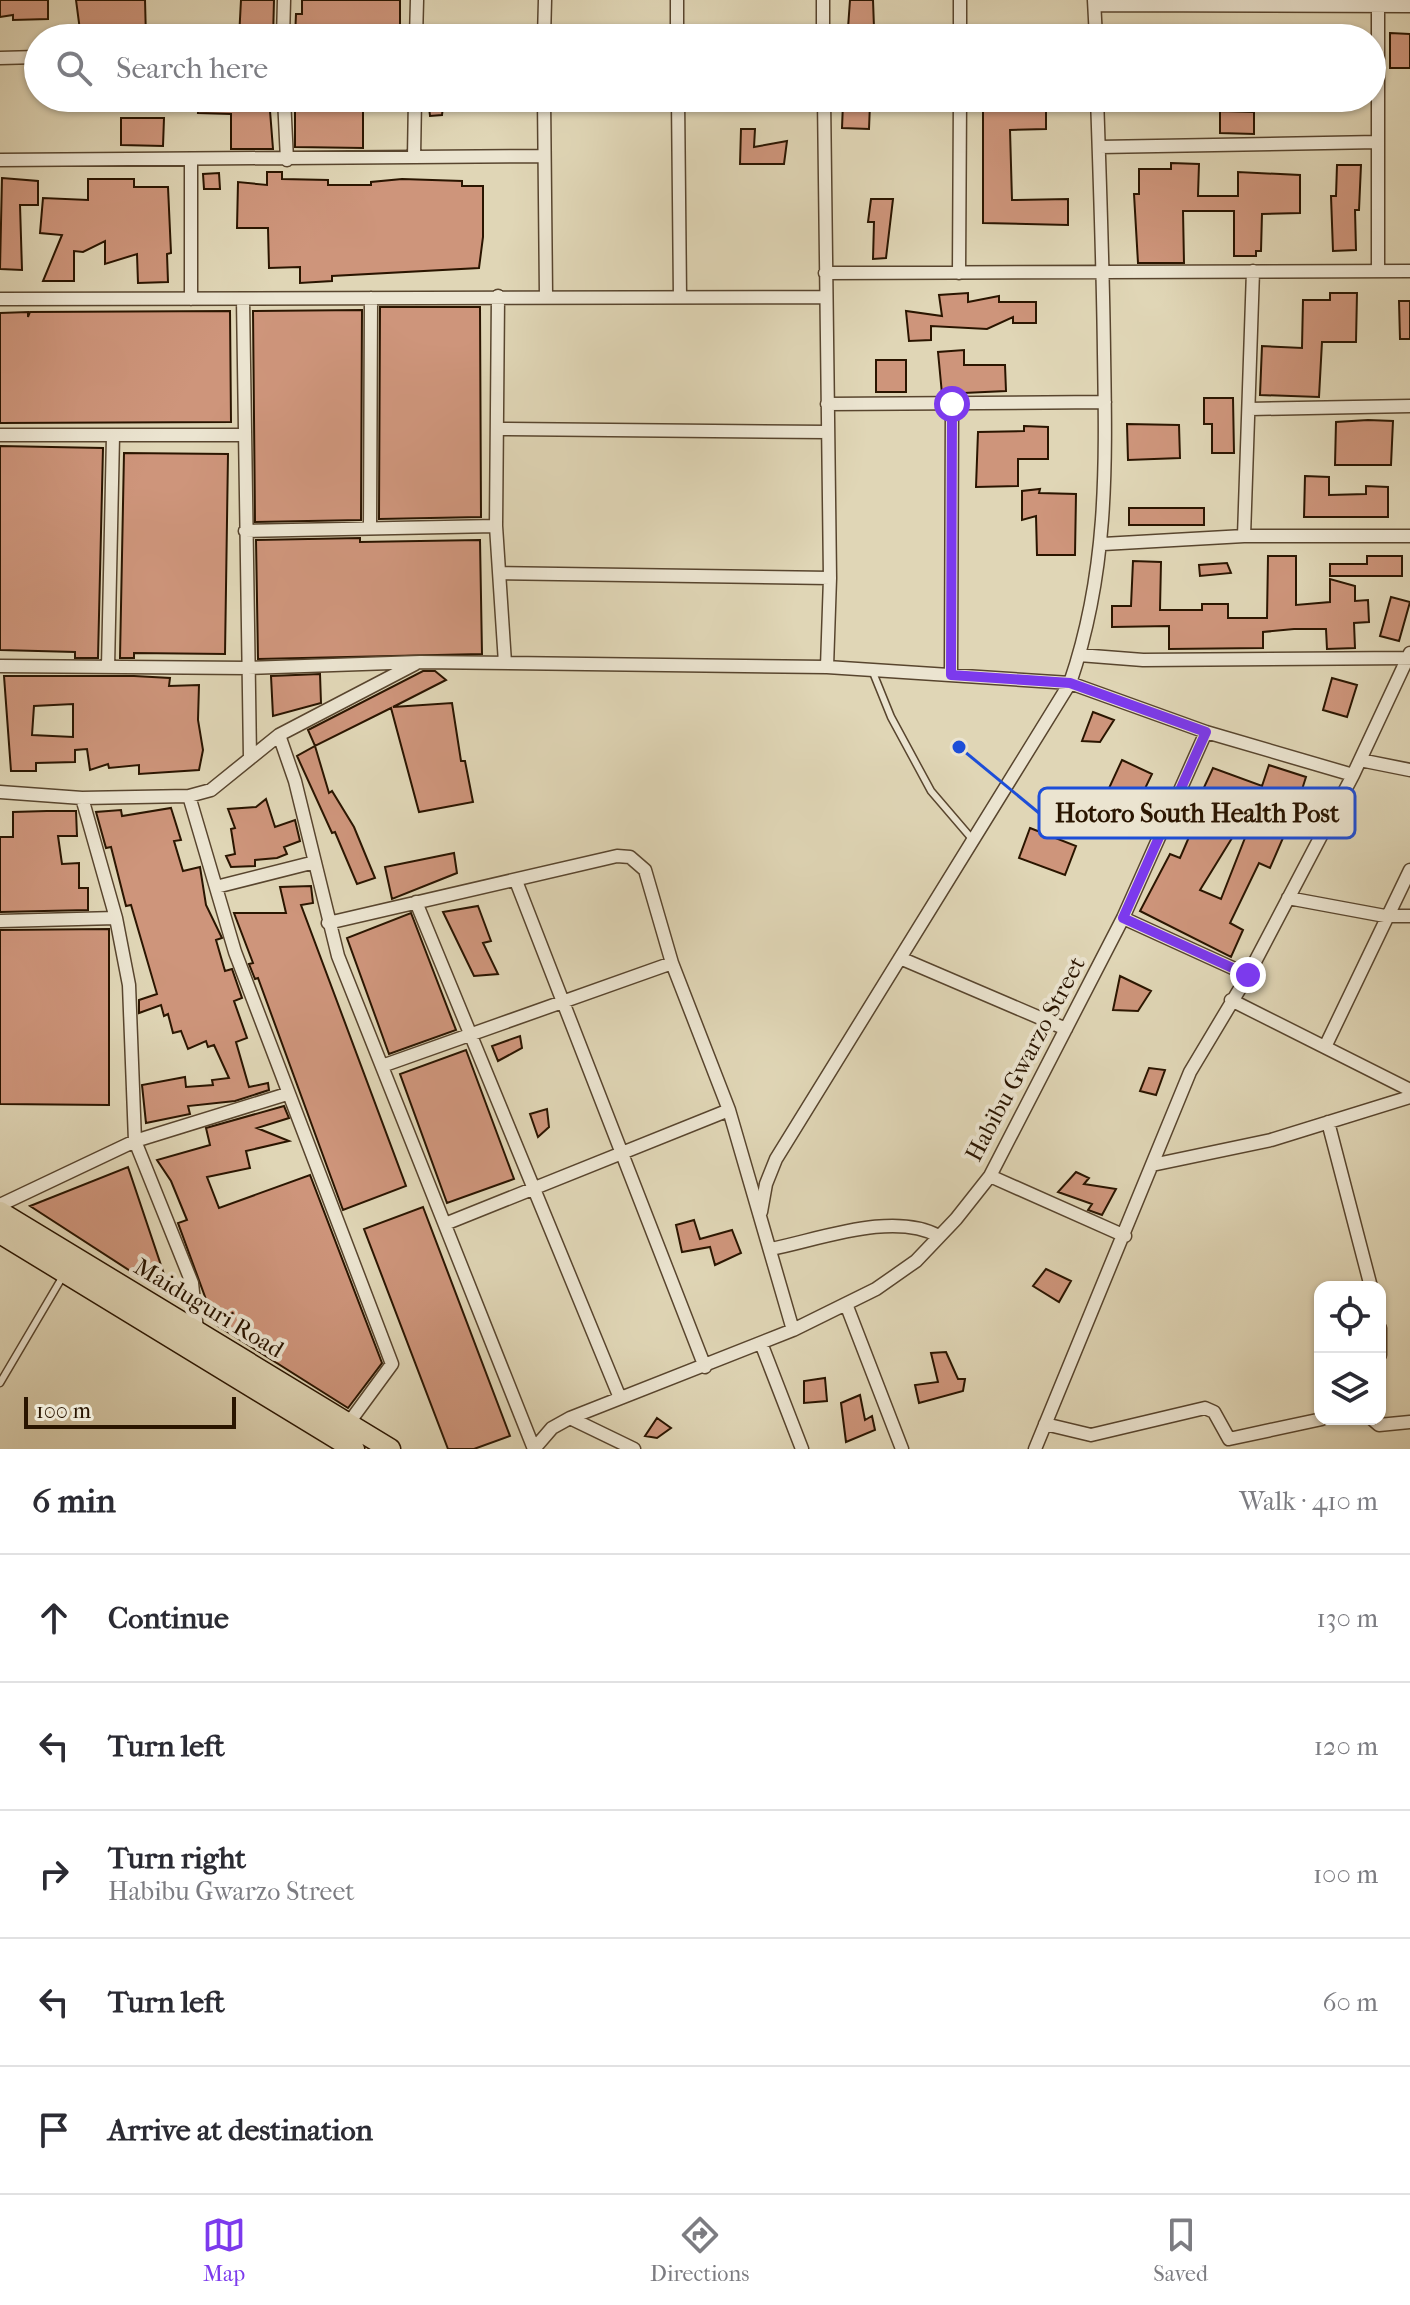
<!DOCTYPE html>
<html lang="en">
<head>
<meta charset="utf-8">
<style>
  body { margin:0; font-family:"IM FELL French Canon",serif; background:#f7f7f7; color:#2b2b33 }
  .controls { position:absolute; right:24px; bottom:24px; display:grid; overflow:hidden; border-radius:16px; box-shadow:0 2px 6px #0004 }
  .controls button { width:72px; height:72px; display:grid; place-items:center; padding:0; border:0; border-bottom:2px solid #e1e1e2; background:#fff; color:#2b2b33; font:40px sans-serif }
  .scale { position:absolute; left:24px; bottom:20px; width:212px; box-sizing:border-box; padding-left:8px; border:4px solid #2a1500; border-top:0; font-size:22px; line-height:28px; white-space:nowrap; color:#2a1500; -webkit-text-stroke:6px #ebe4d0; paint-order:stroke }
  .stop { position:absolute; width:24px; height:24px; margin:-18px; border:6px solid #7c3aed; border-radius:50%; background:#fff }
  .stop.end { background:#7c3aed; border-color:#fff; box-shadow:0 2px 8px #0008 }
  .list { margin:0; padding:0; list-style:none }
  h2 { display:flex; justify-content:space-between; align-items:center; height:104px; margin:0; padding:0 32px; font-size:34px }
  h2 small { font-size:26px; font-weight:400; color:#7c7c81 }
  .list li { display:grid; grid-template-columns:52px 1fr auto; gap:24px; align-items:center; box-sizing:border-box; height:128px; padding:0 32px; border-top:2px solid #e1e1e2 }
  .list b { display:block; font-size:30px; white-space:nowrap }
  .list p { margin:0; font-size:26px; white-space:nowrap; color:#7c7c81 }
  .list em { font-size:26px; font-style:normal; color:#7c7c81 }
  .icon { flex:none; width:44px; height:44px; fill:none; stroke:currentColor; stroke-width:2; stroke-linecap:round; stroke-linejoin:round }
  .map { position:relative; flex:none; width:1410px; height:1449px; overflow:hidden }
  .search { position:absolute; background:#fff; box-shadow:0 2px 6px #0004; left:24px; right:24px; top:24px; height:88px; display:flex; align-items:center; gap:20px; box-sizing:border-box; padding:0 28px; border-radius:44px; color:#7c7c81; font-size:30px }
  .sheet { height:744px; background:#fff }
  nav { display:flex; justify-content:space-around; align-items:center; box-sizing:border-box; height:112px; border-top:2px solid #e1e1e2; background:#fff; font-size:22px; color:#7c7c81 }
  nav a { display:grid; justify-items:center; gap:4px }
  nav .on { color:#7c3aed }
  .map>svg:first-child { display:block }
  .building { fill:#ce957b; stroke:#2a1500; stroke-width:2; fill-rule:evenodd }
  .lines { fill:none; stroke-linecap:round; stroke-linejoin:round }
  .service-casing { stroke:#58452e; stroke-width:9 }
  .minor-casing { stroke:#58452e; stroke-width:15 }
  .trunk-casing { stroke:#2a1500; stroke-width:23 }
  .service { stroke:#ebe4d0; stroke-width:6 }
  .minor { stroke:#ebe4d0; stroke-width:12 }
  .trunk { stroke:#e0d6b6; stroke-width:20 }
  .route { stroke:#7c3aed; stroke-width:10 }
  .labels { text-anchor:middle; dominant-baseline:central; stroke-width:8; stroke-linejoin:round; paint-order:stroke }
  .street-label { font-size:24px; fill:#2a1500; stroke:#ebe4d0 }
  .leader { fill:none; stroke:#1d4ed8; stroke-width:3 }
  .callout-dot { fill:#1d4ed8; stroke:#ebe4d0; stroke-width:3 }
  .callout { fill:#ebe4d0; stroke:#1d4ed8; stroke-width:3 }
  .callout-label { font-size:26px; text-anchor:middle; font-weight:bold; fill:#2a1500 }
</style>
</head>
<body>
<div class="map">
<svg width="1410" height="1449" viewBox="0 0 1410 1449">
  <rect width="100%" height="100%" fill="#e0d6b6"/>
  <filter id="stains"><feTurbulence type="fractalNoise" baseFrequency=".0025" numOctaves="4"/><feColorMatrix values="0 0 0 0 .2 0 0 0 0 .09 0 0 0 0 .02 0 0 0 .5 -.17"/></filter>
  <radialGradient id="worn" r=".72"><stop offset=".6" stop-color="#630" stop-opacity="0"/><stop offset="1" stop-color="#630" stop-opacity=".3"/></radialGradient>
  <path class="building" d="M0,0h48v19l-35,1v-5l-13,2z
    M76,0h69l1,38h-65z
    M241,0h33l-1,38h-34z
    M302,0h98v38h-105l1,-24h6z
    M850,0h23l1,28h-26z
    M1390,33l20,1v34h-20z
    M199,98h70l4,51h-42v-35l-33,-1z
    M295,98h104v11h-36v39l-68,-1z
    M428,98h16l-2,17 -12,1z
    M983,98l63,4v27l-36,1 2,70 56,-1v26l-85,-2z
    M843,103l27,1 -1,25 -27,-1z
    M1220,111l34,1v22l-34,-1z
    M121,118h43l-1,28 -42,-1z
    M741,129h14l-1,18 33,-6 -3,23h-44z
    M1171,163l28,1 -1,32h40v-24l62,3v38l-38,1 -1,37h-5v5h-22v-45h-51l1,52h-46l-4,-69h5v-25h32z
    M1337,165h24l-2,45h-4l1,40 -23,1 -2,-55h5z
    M267,172h15v7l46,1v5h43v-3l31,-3 60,2v5h21v51l-4,31 -147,8v5l-32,2v-16l-31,1 -1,-40h-31l1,-46 29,3z
    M219,173l1,16h-16l-1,-15z
    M2,178l36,3v24h-18l2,65 -22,-1z
    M88,179h46v8h34l3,66 -4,1 1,28 -30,1 -1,-29 -32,10v-23l-22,11 -9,-1v30h-31l19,-46 -22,-2 3,-35 45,2z
    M871,199h22l-7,59 -13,1 1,-37h-6z
    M968,293v9l31,-6v6h37v21h-23v-6l-26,12 -56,-3v14l-22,1 -3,-30 36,5 -3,-21z
    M1330,293h27l-1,49h-34l-3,55 -59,-2 2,-49 40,2 1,-48h27z
    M1399,301h11v38h-10z
    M380,307h100l1,210 -102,2z
    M362,310l-1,210 -106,2 -2,-211z
    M230,311l1,111 -231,1v-110l28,-1v5l2,-5z
    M964,350v15h41l1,26 -64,3 -4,-42z
    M876,360h30v32h-30z
    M1204,398h29l1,55h-22v-29h-8z
    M1368,420l25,1 -2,44h-56l1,-43z
    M1127,424l52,1 1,33 -52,2z
    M1024,426l24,1v32h-30v27l-42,1 2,-55 46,-1z
    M0,446l103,2 -5,210h-23v-6l-75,-2z
    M124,453l104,1 -3,200 -91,-1v5h-14z
    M1305,476l24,1v18l37,-1v-8l22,1v30h-84z
    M1040,489l-1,4 37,1 -1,61h-38l-1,-39 -14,4v-29z
    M1129,508h75v17h-75z
    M360,538v4l120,-2 2,114 -224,5 -2,-119z
    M1268,556h28v49l34,-3v-23l25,7v15l13,-1 1,22 -15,1 1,25 -28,1 -1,-20h-32l-31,3v16l-94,1v-23l-57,1v-21h19l2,-45 28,1 -1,48h42v-6h26v14h39z
    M1367,556h35v20h-72v-12h37z
    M1227,563l4,10 -31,3 -1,-11z
    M1391,597l19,5 -11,39 -19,-5z
    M423,671h12l11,9 -53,27 59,-4 9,58h4l8,41 -54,10 -28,-104 -76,38 -7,-16z
    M320,674l1,29 -48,13 -2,-40z
    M4,676h130l36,2 -1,8 30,-1 -1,35 5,30 -4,20 -60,4v-9l-30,3 -1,-4 -18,6 -3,-21 -12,1v12l-39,1v8h-25zM73,704v33l-41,-2 2,-29z
    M1332,678l25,7 -10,32 -24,-7z
    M1093,712l21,8 -14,22 -18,-1z
    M315,746l14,47 3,-2 22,36 21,51 -18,6 -22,-52 -3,1 -35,-77z
    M1122,760l30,14 -13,27 13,6 -12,25 -42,-20z
    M1269,765l37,12 -8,25 7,6 -12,17 -4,-1 -19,44 -11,-5 -29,60 13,7 -12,27 -91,-46 30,-57 10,4 9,-21 -9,-6 15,-40 6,3 12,-26 49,18zM1245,817l7,3 -31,79 -21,-9z
    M266,799l9,28 20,-7 5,21 -16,6 3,7 -10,4 -22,2v6l-24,1 -5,-11 9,-2 -4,-25 4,-1 -7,-19 28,-2z
    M171,808l10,32 -7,1 9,30 17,-4 6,38 16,33 -6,2 9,31 7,-2 10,29 -8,3 13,37 -11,4 13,45 19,-4 1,7 -34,11 -47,5 2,8 -44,9 -4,-38 43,-8 1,10 27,-2 -1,-5 17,-2 -15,-33 -6,2 -2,-6 -18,8 -7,-18 -8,2 -5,-19 -4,2 -3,-11 -22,8v-13l18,-6 -26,-89 -5,1 -15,-59 -5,1 -10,-36 25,-2 1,6z
    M47,811h29l1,25h-19l4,28 17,-1v25h9v22l-88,2v-75h13v-25z
    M1030,828l46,18 -11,29 -46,-17z
    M454,853l3,20 -65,26 -7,-32z
    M311,886l2,17 -12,2 105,281 -63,24 -85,-232 -3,1 -6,-15 4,-1 -19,-50h52l-6,-26z
    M478,906l13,35 -8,2 15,31 -24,2 -31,-64z
    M411,913l45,117 -67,24 -42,-116z
    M109,929v176l-109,-1v-174z
    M1120,976l31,15 -13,20 -25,-1z
    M520,1036l2,12 -24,13 -6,-15z
    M466,1050l48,129 -67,24 -47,-129z
    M1149,1068l16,2 -9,25 -16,-4z
    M284,1106l5,12 -32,10 32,13 -43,10 4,17 -43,9 12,31 91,-33 72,188 -34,45 -133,-84 -37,-101 9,-3 -16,-39 -14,-21 53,-15 -4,-17z
    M547,1109l2,18 -11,10 -8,-23z
    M128,1167l44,131 -142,-92z
    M1076,1172l13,6 -5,6 32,5 -14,26 -14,-5 4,-6 -34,-12z
    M423,1207l87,229 -36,13h-26l-84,-220z
    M694,1220l6,19 32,-9 9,23 -26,12 -5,-18 -28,5 -6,-27z
    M1046,1269l25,12 -12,21 -26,-16z
    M946,1352l12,27h7l-2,12 -44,12 -4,-18 23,-3 -7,-29z
    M825,1378l2,23 -23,2v-22z
    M860,1395l5,25 7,-4 3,14 -29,12 -5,-39z
    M657,1418l14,10 -14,10 -12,-2z"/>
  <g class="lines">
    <g class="service-casing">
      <path id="service" d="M872,670l19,47 40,74 42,49
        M0,1383l63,-107"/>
    </g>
    <g class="minor-casing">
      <path id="minor" d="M677,0v38
        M823,0v38
        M1094,0l2,38
        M1095,5l315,1
        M1378,6v265
        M283,38l1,-38
        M416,38l1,-38
        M544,38l1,-38
        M960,38v-38
        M0,58l38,-1
        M284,98l3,62
        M544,98l2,197
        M678,98l2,199
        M824,98l6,480 -3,89
        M1099,147l279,-5
        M414,157l1,-59
        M0,160l543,-4
        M191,160v139
        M825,273l585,-2
        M959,273l1,-175
        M498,296l-2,230 9,137
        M0,299l825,-2
        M243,299l7,458
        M827,404l278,-2
        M1250,409l160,-3
        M499,429l329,3
        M0,435h244
        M370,528l1,-230
        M245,531l251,-5
        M1244,536l9,-265
        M1103,544l141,-8h166
        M499,573l331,5
        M1079,655l64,5 267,-2
        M0,666l248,2 172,-6 407,5 243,16 136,49 147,43
        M108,667l5,-231
        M951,675l1,-271
        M279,735l16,46 43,175 196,493
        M1360,760l50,10
        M0,792l82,6 107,-2 22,-6 68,-55 136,-71
        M189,796l46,156 157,412 -44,60
        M82,798l34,120 13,67 6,156 57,142 5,47
        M516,881l189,486
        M216,887l99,-25
        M1288,898l97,18h25
        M416,902l204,496
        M1123,918l125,57
        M0,921l116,-3
        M328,923l289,-67 13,1 15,13 27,93 57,147 64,220
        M900,958l166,71
        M1231,1000l179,90
        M1325,1047l85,-177
        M382,1066l290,-103
        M1328,1122l43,165
        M1152,1165l119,-25 139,-43
        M990,1176l135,60
        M0,1205l135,-64 152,-47
        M761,1212l5,-28 10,-25 294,-476c38,-111 36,-215 34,-330 -1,-85 -4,-170 -7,-255
        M445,1224l284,-114
        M771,1249c50,-10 122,-38 168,-13
        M846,1304l56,145
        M1380,1328v27
        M761,1343l41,106
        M570,1418l64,31
        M1372,1419l7,6 31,-3
        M1045,1424l46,11 114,-27 9,4 15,27 93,-20
        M534,1449l18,-21 18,-10 223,-88 83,-41 40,-28 40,-42 34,-43 133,-258 83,-186
        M1035,1449l155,-377 58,-97 105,-200 57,-122"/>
    </g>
    <g class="trunk-casing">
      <path id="trunk" d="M0,1212l390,237
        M0,1233l354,216"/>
    </g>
    <use href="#service" class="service"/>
    <use href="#minor" class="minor"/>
    <use href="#trunk" class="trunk"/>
  </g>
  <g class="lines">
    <path class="route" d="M952,404l-1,271 119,8 136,49 -83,186 125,57"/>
  </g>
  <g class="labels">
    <g class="street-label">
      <text transform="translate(1025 1059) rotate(-62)">Habibu Gwarzo Street</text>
      <text transform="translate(209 1308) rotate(31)">Maiduguri Road</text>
    </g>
  </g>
  <path class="leader" d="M959 747L1039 813"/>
  <circle class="callout-dot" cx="959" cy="747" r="8"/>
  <rect class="callout" x="1039" y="788" width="316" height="50" rx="8"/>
  <g class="callout-label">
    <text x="1197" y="822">Hotoro South Health Post</text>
  </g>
  <rect width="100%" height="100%" filter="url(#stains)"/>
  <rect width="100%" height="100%" fill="url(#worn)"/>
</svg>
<div class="controls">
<button><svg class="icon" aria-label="locate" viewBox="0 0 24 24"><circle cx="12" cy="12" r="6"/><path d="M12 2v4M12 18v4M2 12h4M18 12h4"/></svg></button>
<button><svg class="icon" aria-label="layers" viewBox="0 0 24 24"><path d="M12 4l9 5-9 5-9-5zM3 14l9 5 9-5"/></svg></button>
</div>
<div class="scale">100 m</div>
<div class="stop" style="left:952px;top:404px"></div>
<div class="stop end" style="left:1248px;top:975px"></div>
<div class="search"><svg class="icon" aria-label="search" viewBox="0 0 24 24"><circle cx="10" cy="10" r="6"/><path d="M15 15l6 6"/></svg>Search here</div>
</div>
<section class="sheet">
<h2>6 min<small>Walk · 410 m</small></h2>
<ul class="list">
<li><svg class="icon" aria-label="ahead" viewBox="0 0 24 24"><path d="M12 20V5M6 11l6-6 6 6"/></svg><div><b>Continue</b></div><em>130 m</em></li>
<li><svg class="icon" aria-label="left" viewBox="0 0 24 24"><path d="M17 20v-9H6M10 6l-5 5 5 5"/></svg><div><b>Turn left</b></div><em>120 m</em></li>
<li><svg class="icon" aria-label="right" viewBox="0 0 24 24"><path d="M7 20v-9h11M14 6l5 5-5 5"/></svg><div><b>Turn right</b><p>Habibu Gwarzo Street</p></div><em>100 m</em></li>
<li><svg class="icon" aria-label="left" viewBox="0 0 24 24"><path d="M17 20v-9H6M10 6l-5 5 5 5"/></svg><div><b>Turn left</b></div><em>60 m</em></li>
<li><svg class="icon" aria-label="arrive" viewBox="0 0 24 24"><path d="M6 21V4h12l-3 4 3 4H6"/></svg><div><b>Arrive at destination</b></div></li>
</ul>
</section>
<nav>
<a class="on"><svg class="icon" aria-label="map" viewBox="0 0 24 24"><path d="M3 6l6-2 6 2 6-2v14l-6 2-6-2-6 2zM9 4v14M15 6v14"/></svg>Map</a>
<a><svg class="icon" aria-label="directions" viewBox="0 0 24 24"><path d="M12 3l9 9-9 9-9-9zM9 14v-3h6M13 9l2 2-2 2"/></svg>Directions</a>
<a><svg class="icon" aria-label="saved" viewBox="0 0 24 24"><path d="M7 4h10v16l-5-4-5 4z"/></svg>Saved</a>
</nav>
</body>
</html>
